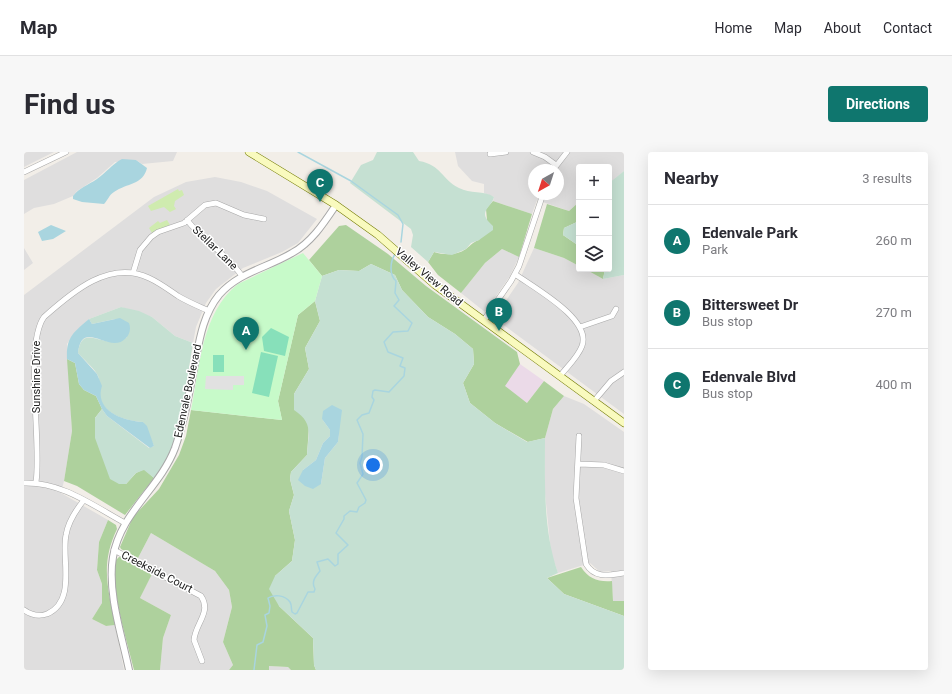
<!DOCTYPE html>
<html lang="en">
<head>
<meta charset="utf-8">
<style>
  body { margin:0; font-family:Roboto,sans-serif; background:#f7f7f7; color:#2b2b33 }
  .controls { position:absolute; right:12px; top:12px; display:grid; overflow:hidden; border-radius:4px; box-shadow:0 4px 16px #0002 }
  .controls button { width:36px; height:36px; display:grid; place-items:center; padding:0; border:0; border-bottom:1px solid #e1e1e2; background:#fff; color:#2b2b33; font:20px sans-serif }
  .compass { position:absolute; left:504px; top:12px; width:36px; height:36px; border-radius:50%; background:#fff; box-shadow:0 4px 16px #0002; rotate:219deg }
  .you { position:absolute; left:349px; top:313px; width:14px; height:14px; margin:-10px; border:3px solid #fff; border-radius:50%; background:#1a73e8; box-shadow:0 0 0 6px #1a73e833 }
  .badge { display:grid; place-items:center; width:26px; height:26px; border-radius:50%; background:#0f766e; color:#fff; font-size:13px; font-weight:700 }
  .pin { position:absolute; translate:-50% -33px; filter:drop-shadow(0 1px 2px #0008) }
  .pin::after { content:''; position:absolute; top:21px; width:14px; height:12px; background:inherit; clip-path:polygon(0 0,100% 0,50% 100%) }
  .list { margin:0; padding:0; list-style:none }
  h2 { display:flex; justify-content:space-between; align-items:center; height:52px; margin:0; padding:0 16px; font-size:17px }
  h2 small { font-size:13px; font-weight:400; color:#7c7c81 }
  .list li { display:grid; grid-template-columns:26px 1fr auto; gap:12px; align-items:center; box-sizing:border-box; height:72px; padding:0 16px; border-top:1px solid #e1e1e2 }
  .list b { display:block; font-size:15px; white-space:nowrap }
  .list p { margin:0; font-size:13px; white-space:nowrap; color:#7c7c81 }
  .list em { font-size:13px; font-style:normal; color:#7c7c81 }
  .icon { flex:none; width:22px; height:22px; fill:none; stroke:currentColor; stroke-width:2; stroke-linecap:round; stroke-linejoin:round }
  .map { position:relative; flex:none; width:600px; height:518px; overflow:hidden; border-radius:4px }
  header { display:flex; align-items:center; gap:24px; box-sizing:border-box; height:56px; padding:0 20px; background:#fff; border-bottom:1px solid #e1e1e2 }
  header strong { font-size:19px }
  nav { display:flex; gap:22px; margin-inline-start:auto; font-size:14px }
  .intro { display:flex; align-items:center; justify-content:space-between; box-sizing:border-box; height:96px; padding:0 24px }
  h1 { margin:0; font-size:28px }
  .button { padding:10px 18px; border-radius:4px; background:#0f766e; color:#fff; font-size:14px; font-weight:700 }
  main { display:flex; gap:24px; padding:0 24px }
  aside { flex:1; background:#fff; border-radius:4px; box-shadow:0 4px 16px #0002 }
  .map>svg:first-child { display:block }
  .residential { fill:#dfdede; fill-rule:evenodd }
  .industrial { fill:#ebdae8 }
  .grass { fill:#cfebaf }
  .forest { fill:#aed19d }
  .wetland { fill:#c5e0d2; fill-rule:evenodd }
  .park { fill:#c7fac9 }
  .pitch { fill:#87e0ba }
  .parking { fill:#e1e1e1 }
  .water { fill:#a9d5df }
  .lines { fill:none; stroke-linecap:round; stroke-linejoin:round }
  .stream { stroke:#a9d5df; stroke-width:1.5 }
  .minor-casing { stroke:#a8a8a8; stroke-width:6 }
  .tertiary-casing { stroke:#a8a8a8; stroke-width:8 }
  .secondary-casing { stroke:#747c05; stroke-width:8 }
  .minor { stroke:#fff; stroke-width:5 }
  .tertiary { stroke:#fff; stroke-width:6 }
  .secondary { stroke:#f9fabe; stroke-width:7 }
  .labels { text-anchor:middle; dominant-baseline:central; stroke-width:3; stroke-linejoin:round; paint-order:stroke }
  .street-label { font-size:11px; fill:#212121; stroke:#fff }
</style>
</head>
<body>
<header>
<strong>Map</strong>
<nav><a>Home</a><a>Map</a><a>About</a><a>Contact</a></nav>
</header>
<div class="intro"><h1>Find us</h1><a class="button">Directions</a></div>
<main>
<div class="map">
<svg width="600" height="518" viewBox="0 0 600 518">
  <rect width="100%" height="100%" fill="#f2eee8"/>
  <path class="residential" d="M0,0h30l-30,15z
    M53,0h100l-4,9 -31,3 -6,-4 -21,2 -18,16 -20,13 -4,5 -19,8 -20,4 -10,6v-34z
    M431,0h169v19l-10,9 -5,1v-14h-30v35l-10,9 -32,-11 -5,14 -39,-13 1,-4 -10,-4v-9l-12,-3 -14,-15zM510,18h24v24h-24z
    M191,25l26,5 26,9 50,28 -19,24 -16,9 -39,16 -27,21 -10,14 -10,24 -3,16 -18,-7 -23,-19 -31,-10 -32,12 -19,20 -3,5 5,87 -8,50 -3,12 47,27 -9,22 -2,28 5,14v19l-10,16 14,7 9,-1 9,45h-100v-375l130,-98 32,-15z
    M0,96l9,15 -9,7z
    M510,96l30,10 15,8v3h6l18,10 21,-4v139l-130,-96 24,-35z
    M478,97l17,8 -9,19 -25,36 -24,-19 24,-30z
    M540,244l20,8 40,28v169h-11l-2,-30 -11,1 -10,-9 -32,10 -7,-20 -6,-60v-55l8,-29z
    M127,381l64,38 14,19 3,17 -9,35 10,23 -4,5h-69l3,-32 8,-23 -31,-17 15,-31 -17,-9z
    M245,514l19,1 3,3h-22z"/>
  <path class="industrial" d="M496,212l24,17 -17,22 -23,-17z"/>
  <path class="grass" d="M154,37l1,2 3,-1 2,5 -9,6 -1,5 2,3 -6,3 -6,-5 -13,4 -3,-5z
    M143,68l3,5 -18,8 -3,-5 9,-7 2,2z"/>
  <path class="forest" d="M469,49l39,13 -13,43 -17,-8 -17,14 -24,30 -23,-18 -10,-13 6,-10c10,3 22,4 32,-3 5,-4 7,-7 13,-9l8,-20 -1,-11z
    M555,50v19l-15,7 -1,7 16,11v20l-15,-8 -30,-10 13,-44 22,7z
    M322,73l42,29 38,32 91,66 3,12 -15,22 22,17 17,-22 20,15 -11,13 -8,29 -17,4 -33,-19 -25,-20 -7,-20 11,-19 -1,-15 -18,-15 -27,-17 -26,-27 -7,-15 -24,-11 -12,7 -20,-1 -17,6 -13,-16 30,-34z
    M561,117h20l-2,10z
    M291,149l5,20 -15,27 4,21 -15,25 15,32 -2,29 -16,17 -1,7 4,16 -5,16 6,29 -3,21 -17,15 4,30 34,32 1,27 2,5h-25l-3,-3 -19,-1v4h-40l4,-5 -10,-23 9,-35 -3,-17 -14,-19 -64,-38 -13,25 -17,-9 -1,-2 13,-30 26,-28 20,-34 7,-19 5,-26 91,10 -4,-19 20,-86z
    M43,207l8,4 4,21 5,6 12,6 6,13 -7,9 31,66 10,-11 8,-4 10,9 -29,37 -48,-29 -13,-5 8,-50z
    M84,368l8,5 1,4c-17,36 -9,58 -2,96l-9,1 -14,-7 10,-16v-19l-5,-14 2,-28z
    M95,405h3l30,17 -12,24 31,17 -8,23 -3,32h-26c-7,-30 -24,-81 -18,-110z
    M557,415c8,12 17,15 31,14l1,20h11v15l-60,-22 -17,-16z"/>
  <path class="wetland" d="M353,0h36l6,9c23,4 22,18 40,27 11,6 25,2 35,9 -3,12 -18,14 -1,29v4l-14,10 -8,3 -5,6 -14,6 -18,-3 -6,10 -17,-15 2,-12 -2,-6 -61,-46 11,-18 12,-5z
    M600,19v104l-21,4 2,-10h4v-88l4,-1z
    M555,69v25l-16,-11 1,-7z
    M347,112l24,11 7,15 26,27 27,17 18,15 1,15 -11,19 7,20 25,20 32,19 18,-4c0,46 -2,92 13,135l-11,5 17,16 60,22v54h-308l-2,-5 -1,-27 -34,-32 -10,-17 6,-13 17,-15 3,-21 -6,-29 5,-16 -4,-16 1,-7 16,-17c1,-21 7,-32 -13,-45v-16l15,-25 -4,-21 15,-27 -5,-20 7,-25 17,-6 20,1zM298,267l17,12 -1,11 -13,16 -4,26 -18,-14 13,-10 7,-17 7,-7v-6z
    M97,155l18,4 13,6 23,19 18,7c-6,35 -11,86 -27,117 -3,6 -8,12 -12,18l-10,-8 -8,3 -10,11h-7l-9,-5 -15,-41v-20l7,-9 5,7 42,32 5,-2 -11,-24c-18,-1 -40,-8 -44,-27 -1,-7 2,-15 -2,-21 -5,-8 -13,-14 -19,-21 4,-34 29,1 49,-16l-12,-18 -23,5 -3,-5z"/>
  <path class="park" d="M279,101l19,23 -7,25 -17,14 -20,86 4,19 -91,-10c9,-43 10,-97 47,-126z"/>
  <path class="pitch" d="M247,176l18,9 -4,19 -21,-5 -2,-14z
    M237,200l17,4 -9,41 -17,-4z
    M189,203h11v17h-11z"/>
  <path class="parking" d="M182,224h38v9h-11v5l-28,-1z"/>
  <path class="water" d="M98,7l14,1 11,8c-4,17 -20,15 -33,24 -5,3 -6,8 -10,12l-22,-2 -9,-3v-3c6,-8 15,-11 24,-17 9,-6 15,-15 25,-20z
    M27,73l15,6 -13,8 -11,2 -4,-9z
    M96,166l9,5c2,5 1,11 -3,15 -16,18 -44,-21 -48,15l19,21 5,12c-8,24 20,35 41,36l4,4 7,20 -4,2 -43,-32 -5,-7 -6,-13 -12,-6 -5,-6 -4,-21 -8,-4c-1,-22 6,-26 22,-40l3,5z
    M308,253l10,5 -4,32 -13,16 -4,26 -8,5 -8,-3 -7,-6 5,-10 13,-10 7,-17 7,-7v-6l-8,-11 1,-8z"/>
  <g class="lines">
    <path class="stream" d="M274,0l53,29 47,34 5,9 -2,18
      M230,518l3,-25 6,-3 4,-16 -2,-11 4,-2 1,-7 -2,-8c6,-4 17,-3 22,4 2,3 1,7 2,10l3,2 2,-1 11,-21h6l1,-3c-4,-7 0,-12 5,-18l-3,-9 11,-3 7,7 3,-2v-10l10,-9 -12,-12 8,-14v-3l6,-5 7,1 2,-5 6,-4 1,-3 -9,-17 6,-9 -3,-11 2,-6 1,-23 -6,-14 5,-5 7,-2 5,-13 -2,-3 1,-6 2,-1 14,2 15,-16 1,-8 -5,-2 3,-8 -15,-6 -4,-10 9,-10 15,-1 4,-8 -18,-17 5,-6 -4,-7 1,-12c-7,-6 -6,-19 -1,-27"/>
    <g class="minor-casing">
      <path id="minor" d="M509,0l12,5 11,8
        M466,2l16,-2
        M529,18l14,-18
        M0,20l42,-20
        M163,68c17,22 39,33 55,56
        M109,121l7,-23 11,-13 7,-5 26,-9 21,-18 11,-2 28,12 20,4
        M491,122c19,14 77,45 67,72 -4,11 -15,21 -22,30
        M460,168l27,-39 8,-15 24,-72
        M556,175l32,-11 4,-7
        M570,249l17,-20 13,-9
        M555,284l-3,62 10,66c9,15 23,11 38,9
        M555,312l25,1 20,6
        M12,330c6,-39 -12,-137 8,-165 28,-25 66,-58 105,-39 11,5 20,12 29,18 10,6 20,10 31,15
        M0,331c38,-1 68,22 101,40
        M90,398l87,46c11,16 -6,28 -7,44l8,21
        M0,458c7,5 14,7 23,4 30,-13 14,-56 19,-79 2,-13 10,-25 18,-35"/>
    </g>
    <g class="tertiary-casing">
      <path id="tertiary" d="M105,518c-7,-34 -22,-78 -16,-113 7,-44 47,-69 62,-109 9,-26 14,-53 19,-80 5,-25 8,-52 25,-73 20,-23 48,-27 73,-42 19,-10 32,-30 44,-48"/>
    </g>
    <g class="secondary-casing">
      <path id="secondary" d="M225,0l87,53 42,30 57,50 189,138"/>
    </g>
    <use href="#minor" class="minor"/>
    <use href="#tertiary" class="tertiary"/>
    <use href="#secondary" class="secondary"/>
  </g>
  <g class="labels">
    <g class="street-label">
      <text transform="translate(191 96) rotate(44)">Stellar Lane</text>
      <text transform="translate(405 125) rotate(40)">Valley View Road</text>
      <text transform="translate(12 225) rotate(-90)">Sunshine Drive</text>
      <text transform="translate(164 239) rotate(-78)">Edenvale Boulevard</text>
      <text transform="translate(133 420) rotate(27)">Creekside Court</text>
    </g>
  </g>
</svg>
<div class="controls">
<button>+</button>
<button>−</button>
<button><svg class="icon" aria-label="layers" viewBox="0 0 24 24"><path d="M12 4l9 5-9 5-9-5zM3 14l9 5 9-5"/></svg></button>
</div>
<svg class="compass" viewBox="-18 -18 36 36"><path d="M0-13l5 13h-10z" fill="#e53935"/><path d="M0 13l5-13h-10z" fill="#7c7c81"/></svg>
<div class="you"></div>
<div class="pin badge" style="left:222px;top:198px">A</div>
<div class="pin badge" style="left:475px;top:179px">B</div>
<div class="pin badge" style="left:296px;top:50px">C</div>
</div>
<aside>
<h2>Nearby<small>3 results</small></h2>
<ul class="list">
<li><span class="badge">A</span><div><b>Edenvale Park</b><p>Park</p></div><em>260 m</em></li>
<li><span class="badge">B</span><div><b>Bittersweet Dr</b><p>Bus stop</p></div><em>270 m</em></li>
<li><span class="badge">C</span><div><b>Edenvale Blvd</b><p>Bus stop</p></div><em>400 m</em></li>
</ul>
</aside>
</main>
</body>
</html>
